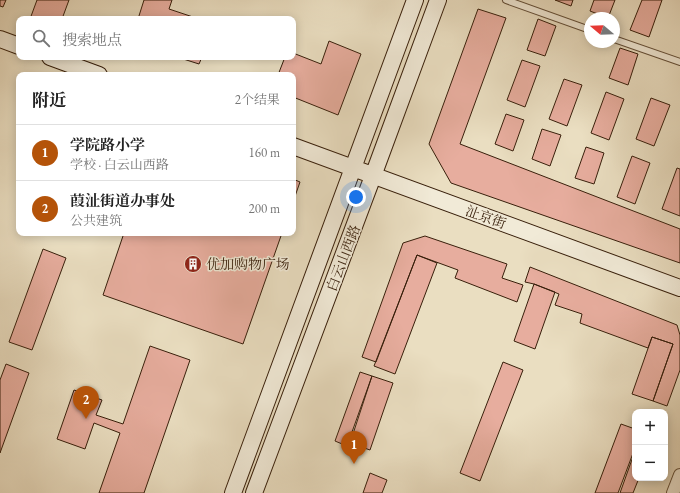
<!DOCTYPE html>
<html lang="zh">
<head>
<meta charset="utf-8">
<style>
  body { margin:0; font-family:"EB Garamond","Noto Serif SC",serif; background:#f2f2f2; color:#222 }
  .controls { position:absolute; right:12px; bottom:12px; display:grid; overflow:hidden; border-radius:8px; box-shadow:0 2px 10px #0003 }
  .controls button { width:36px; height:36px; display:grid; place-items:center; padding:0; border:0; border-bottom:1px solid #e0e0e0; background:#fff; color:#222; font:20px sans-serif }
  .compass { position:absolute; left:584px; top:12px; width:36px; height:36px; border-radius:50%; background:#fff; box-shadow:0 2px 10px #0003; rotate:289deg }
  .you { position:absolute; left:356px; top:197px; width:14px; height:14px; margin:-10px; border:3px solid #fff; border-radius:50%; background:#1a73e8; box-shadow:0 0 0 6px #1a73e833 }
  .badge { display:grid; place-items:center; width:26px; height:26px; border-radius:50%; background:#b45309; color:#fff; font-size:13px; font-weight:700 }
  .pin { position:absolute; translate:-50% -33px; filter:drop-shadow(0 1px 2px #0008) }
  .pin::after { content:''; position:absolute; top:21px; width:14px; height:12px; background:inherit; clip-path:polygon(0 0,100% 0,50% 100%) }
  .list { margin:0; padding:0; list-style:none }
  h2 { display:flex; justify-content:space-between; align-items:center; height:52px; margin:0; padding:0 16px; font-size:17px }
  h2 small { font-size:13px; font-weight:400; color:#767676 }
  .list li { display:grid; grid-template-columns:26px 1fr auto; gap:12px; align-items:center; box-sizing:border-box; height:56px; padding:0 16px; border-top:1px solid #e0e0e0 }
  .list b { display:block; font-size:15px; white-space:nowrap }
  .list p { margin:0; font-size:13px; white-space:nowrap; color:#767676 }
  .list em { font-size:13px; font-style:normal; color:#767676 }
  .icon { flex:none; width:22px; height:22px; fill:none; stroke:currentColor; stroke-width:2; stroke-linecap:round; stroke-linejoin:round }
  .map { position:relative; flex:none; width:680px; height:493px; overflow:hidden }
  .search { position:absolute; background:#fff; box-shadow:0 2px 10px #0003; left:16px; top:16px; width:280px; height:44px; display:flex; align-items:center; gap:10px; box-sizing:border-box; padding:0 14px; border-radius:8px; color:#767676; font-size:15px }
  .panel { position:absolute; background:#fff; box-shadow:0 2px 10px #0003; left:16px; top:72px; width:280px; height:164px; border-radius:8px }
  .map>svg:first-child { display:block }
  .building { fill:#e7ad9e; stroke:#381f0b }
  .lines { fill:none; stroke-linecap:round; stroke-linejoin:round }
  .lane-casing { stroke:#644f38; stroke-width:8 }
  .street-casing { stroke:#644f38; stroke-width:14 }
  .secondary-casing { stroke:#381f0b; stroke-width:18 }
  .lane { stroke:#f1ead7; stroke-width:6 }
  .street { stroke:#f1ead7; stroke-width:12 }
  .secondary { stroke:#f1ead7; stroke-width:16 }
  .labels { text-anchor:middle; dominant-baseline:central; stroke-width:3; stroke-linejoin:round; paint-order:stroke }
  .street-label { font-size:14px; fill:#381f0b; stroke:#f1ead7 }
  .poi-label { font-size:14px; fill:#381f0b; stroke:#f1ead7; text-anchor:start }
</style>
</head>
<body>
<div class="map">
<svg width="680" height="493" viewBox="0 0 680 493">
  <rect width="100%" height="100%" fill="#eadec1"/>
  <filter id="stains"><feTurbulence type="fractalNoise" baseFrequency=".005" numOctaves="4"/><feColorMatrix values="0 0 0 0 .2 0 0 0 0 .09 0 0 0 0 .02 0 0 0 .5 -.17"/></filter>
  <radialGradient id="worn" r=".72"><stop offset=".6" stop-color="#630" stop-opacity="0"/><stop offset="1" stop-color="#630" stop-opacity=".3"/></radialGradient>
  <path class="building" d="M0,0h6l-3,7 -3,-1z
    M37,0h32l-7,19h-32z
    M144,0h28l-3,9 30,10h-61z
    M555,0h18l-2,6z
    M594,0h21l-7,18 -18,-7z
    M642,0h20l-13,37 -19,-7z
    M478,9l28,9 -46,126 220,85v34l-229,-80 -22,-39z
    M538,19l18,7 -11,30 -18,-6z
    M329,41l32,13 -23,61 -45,-18v-22h-15l7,-18h8v-4l28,11z
    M620,48l18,6 -10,31 -19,-7z
    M177,57h25l-3,7z
    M522,60l18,6 -15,41 -18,-7z
    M564,79l18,6 -15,41 -18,-7z
    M606,92l18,7 -15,41 -18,-7z
    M651,98l19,7 -16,41 -18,-7z
    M506,114l18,6 -11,31 -18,-7z
    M542,129l19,6 -11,31 -18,-7z
    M586,147l18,6 -10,31 -19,-6z
    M632,156l18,7 -15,41 -18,-7z
    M677,168l3,1v47l-18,-7z
    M293,179l7,3 -7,20z
    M124,233h158l-39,111 -140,-49z
    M425,236l82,28 -5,14 21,7 -6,17 -62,-24 3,-8 -41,-15 -41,107 -14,-5 41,-114z
    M43,249l23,9 -34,92 -23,-8z
    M417,255l20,8 -42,111 -21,-8z
    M530,267l147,58 3,10v35l-13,36 -14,-5 20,-57 -21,-7 -4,11 -68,-25 2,-9 -27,-9 4,-11 -25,-10 -9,-2z
    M534,284l21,8 -20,57 -21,-8z
    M652,337l21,7 -20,57 -21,-7z
    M150,346l40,14 -46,133h-45l21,-60 -26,-10 -9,26 -28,-10 17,-49 28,10 -6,15 27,9z
    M503,362l20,8 -43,111 -20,-8z
    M6,364l23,9 -29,80v-73z
    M360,372l12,4 -25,70 -12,-5z
    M372,376l21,7 -23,67 -20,-7z
    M621,424l14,5v19l-17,45h-23z
    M635,451v27h4l-6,15h-13z
    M370,473l17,7 -5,13h-19z"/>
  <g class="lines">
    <g class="lane-casing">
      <path id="lane" d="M506,0l84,30
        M614,39l66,23"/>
    </g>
    <g class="street-casing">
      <path id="street" d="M673,493l7,-18"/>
    </g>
    <g class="secondary-casing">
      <path id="secondary" d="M0,39l19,7
        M50,57l49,18
        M293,146l387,142
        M233,493l182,-493
        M254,493l119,-317 65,-176"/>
    </g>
    <use href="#lane" class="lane"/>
    <use href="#street" class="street"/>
    <use href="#secondary" class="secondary"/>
  </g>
  <defs>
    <g id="building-disc" transform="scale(0.9)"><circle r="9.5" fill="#8f2418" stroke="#f1ead7"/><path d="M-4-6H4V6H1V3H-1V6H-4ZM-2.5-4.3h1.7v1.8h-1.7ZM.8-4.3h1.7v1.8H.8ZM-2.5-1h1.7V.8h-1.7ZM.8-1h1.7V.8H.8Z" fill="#fff"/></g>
  </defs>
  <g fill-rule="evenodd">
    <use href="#building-disc" x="193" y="264"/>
  </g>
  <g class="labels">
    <g class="street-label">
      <text transform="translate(486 217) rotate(20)">沚京街</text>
      <text transform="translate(343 258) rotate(-69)">白云山西路</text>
    </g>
    <g class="poi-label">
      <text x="206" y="264">优加购物广场</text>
    </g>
  </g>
  <rect width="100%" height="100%" filter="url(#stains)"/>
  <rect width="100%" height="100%" fill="url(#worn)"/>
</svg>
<div class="controls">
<button>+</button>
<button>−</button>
</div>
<svg class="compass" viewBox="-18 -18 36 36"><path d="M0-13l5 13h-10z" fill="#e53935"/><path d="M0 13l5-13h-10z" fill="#767676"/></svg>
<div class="you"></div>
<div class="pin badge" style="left:354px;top:464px">1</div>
<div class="pin badge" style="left:86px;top:419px">2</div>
<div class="search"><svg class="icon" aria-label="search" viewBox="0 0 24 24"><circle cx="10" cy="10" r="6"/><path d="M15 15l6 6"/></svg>搜索地点</div>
<section class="panel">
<h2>附近<small>2个结果</small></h2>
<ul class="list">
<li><span class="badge">1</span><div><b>学院路小学</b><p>学校 · 白云山西路</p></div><em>160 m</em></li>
<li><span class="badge">2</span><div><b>葭沚街道办事处</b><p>公共建筑</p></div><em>200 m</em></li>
</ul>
</section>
</div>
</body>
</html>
